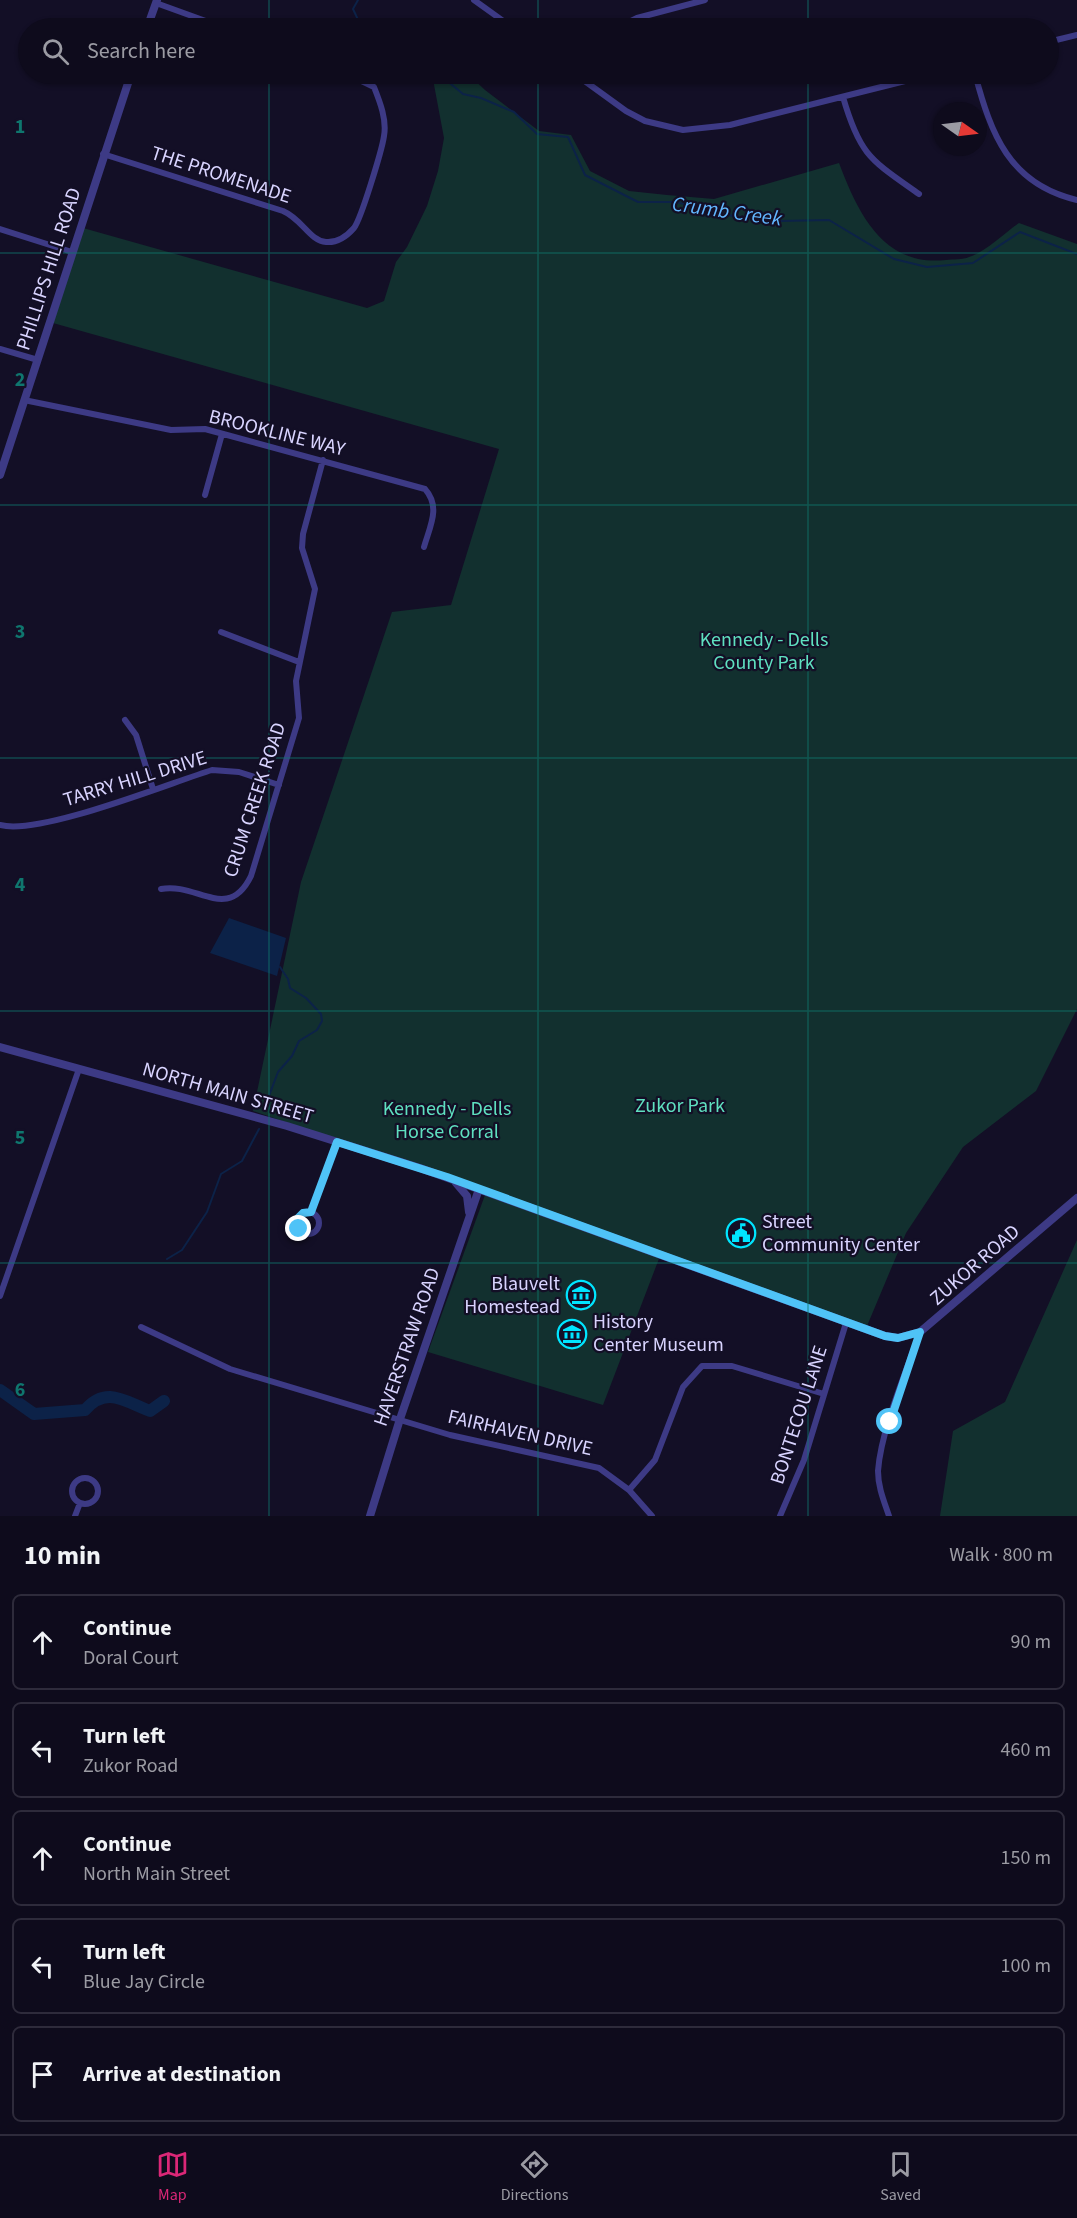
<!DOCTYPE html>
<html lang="en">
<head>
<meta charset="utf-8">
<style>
  body { margin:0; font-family:"Source Sans 3",sans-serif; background:#171425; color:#f1f3f6 }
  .compass { position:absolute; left:933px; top:102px; width:54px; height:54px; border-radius:50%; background:#0e0b1c; box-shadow:0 2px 4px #0004; rotate:104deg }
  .stop { position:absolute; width:18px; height:18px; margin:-14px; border:4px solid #4fc3f7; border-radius:50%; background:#fff }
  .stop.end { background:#4fc3f7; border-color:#fff; box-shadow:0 2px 6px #0008 }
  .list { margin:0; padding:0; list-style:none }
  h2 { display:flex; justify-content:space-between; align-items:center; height:78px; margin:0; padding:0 24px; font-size:26px }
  h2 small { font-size:20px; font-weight:400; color:#9b9ba3 }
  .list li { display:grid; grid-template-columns:39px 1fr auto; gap:18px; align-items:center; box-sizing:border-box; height:96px; margin:0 12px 12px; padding:0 12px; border:2px solid #2e2b3b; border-radius:9px }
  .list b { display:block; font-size:22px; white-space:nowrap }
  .list p { margin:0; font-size:20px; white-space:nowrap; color:#9b9ba3 }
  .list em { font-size:20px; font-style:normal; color:#9b9ba3 }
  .icon { flex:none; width:33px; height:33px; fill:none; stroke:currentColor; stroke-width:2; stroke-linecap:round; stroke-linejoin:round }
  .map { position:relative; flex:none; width:1077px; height:1516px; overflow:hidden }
  .search { position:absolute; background:#0e0b1c; box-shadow:0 2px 4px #0004; left:18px; right:18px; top:18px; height:66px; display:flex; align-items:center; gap:15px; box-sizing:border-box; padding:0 21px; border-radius:33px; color:#9b9ba3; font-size:22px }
  .sheet { height:618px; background:#0e0b1c }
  nav { display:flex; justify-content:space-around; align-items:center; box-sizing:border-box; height:84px; border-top:2px solid #2e2b3b; background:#0e0b1c; font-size:16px; color:#9b9ba3 }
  nav a { display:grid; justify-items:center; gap:3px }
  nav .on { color:#db2777 }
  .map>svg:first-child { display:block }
  .green { fill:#12302f }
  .water { fill:#0c2248 }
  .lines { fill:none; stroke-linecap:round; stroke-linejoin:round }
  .stream { stroke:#0c2248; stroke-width:2 }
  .river { stroke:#0c2248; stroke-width:12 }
  .minor { stroke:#3d3a85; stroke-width:6 }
  .tertiary { stroke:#3d3a85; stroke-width:8 }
  .route { stroke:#4fc3f7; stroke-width:8 }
  .grid { fill:none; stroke:#0f766e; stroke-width:1.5; stroke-opacity:0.55 }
  .labels { text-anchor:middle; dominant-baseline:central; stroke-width:4.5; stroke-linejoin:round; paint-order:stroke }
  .street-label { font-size:20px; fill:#d9d4ff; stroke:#130f26 }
  .park-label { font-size:20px; fill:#5fe0c0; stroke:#130f26 }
  .poi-label { font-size:20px; fill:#d9d4ff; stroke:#130f26; text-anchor:start }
  .water-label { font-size:21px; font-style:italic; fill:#62b6ff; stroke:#130f26 }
  .grid-label { font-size:20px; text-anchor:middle; font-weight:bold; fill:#0f766e; stroke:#130f26; stroke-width:4.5; stroke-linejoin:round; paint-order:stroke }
</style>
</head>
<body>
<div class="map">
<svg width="1077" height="1516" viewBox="0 0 1077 1516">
  <rect width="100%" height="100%" fill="#130f26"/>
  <path class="green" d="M432,74h36l17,16 54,41 32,4 19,36 39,20 38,4 47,4 125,-36c19,50 44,104 107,97 7,-1 17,0 23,-3 18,-6 35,-24 50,-34l58,21v765l-41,82 -73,56 -57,86 -39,93 -373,-133 -241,-82 48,-229 91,-270 59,-7 48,-156 -446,-126 30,-95 284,80 17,-7 12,-39 11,-15 20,-41 11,-35 6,-33z
    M485,1195l175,61 -57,149 -175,-53z
    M1077,1240v276h-137l13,-85 52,-29z"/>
  <path class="water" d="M229,918l57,20 -9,38 -67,-23z"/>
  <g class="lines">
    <path class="stream" d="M358,0l-5,9 7,15h20l6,4
      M439,74l24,20 18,4 33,14 23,22 31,3 17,38 53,27h38l57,14 47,5 49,-1 65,39 33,8 46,-4 47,-31 57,22
      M264,1109l14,-37 14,-16 7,-15 18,-11 5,-9 -1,-7 -15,-16 -16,-10 -2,-9 -8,-12
      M167,1259l15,-9 25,-38 14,-38 21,-13 17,-32"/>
    <path class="river" d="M0,1390l34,24 51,-4c21,-24 39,-9 65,1l14,-10"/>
    <path class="minor" d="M474,0l39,28
      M156,3l69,25
      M617,28l20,-10 68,-18
      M1048,42l29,-7
      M575,74l51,37 19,10 38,9 47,-5 203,-51
      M975,74c16,60 34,110 102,126
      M843,97c17,59 28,63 76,97
      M103,154l180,57c19,8 27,30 43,31 12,1 21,-6 28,-14 7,-9 28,-78 30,-92 3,-16 -4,-34 -10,-49l-27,-13
      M0,229l72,23
      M0,349l38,11
      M24,400l147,30 34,-1 220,60c16,18 5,37 -1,58
      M205,495l17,-61
      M221,632l78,30
      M125,720l11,15 17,54
      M0,825c39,11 167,-41 212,-55l27,2 40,13
      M161,889c36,-7 67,34 90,-13l48,-158 -3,-37 19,-92 -13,-41 1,-14 20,-74
      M297 1223a11 11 0 1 1 22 0a11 11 0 1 1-22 0Z
      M311,1212l26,-70
      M0,1296l79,-227
      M141,1327l89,42 220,66 149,33 30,22 23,26
      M72 1491a13 13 0 1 1 26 0a13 13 0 1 1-26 0Z
      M629,1490l26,-30 28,-73 19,-21h30l92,28
      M75,1516l5,-13
      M780,1516l24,-56 42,-137
      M889,1516c-5,-15 -11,-29 -11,-45 3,-41 28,-99 42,-139"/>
    <path class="tertiary" d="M147,28l10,-28
      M0,475l131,-401
      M0,1047l287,79 133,42 465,168 13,2 22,-6 157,-134
      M456,1183l11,13 2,16
      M370,1516l30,-97 79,-230"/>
  </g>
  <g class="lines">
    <path class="route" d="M299,1229l-1,-11 5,-5 8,-1 26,-70 110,35 438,159 13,2 22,-6 -30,90"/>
  </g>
  <path class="grid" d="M269,0v28M538,0v28M808,0v28M269,74v1442M538,74v1442M808,74v1442M0,253h1077M0,505h1077M0,758h1077M0,1011h1077M0,1263h1077"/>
  <defs>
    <g id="civic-ring" transform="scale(1.5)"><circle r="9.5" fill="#130f26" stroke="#00e5ff" stroke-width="1.5"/><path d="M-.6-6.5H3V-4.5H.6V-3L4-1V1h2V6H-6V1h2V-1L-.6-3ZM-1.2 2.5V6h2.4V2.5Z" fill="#00e5ff"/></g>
    <g id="museum-ring" transform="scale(1.5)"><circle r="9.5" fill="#130f26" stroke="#00e5ff" stroke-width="1.5"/><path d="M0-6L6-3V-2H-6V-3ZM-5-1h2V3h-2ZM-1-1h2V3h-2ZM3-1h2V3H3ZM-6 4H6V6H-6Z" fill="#00e5ff"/></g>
  </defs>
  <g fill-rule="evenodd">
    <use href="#civic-ring" x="741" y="1233"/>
    <use href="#museum-ring" x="581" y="1295"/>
    <use href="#museum-ring" x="572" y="1334"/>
  </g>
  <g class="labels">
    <g class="street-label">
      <text transform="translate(221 175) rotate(18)">THE PROMENADE</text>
      <text transform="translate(49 269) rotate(-72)">PHILLIPS HILL ROAD</text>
      <text transform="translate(277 433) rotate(14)">BROOKLINE WAY</text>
      <text transform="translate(135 779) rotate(-17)">TARRY HILL DRIVE</text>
      <text transform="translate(255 800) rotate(-72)">CRUM CREEK ROAD</text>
      <text transform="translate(228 1093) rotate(16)">NORTH MAIN STREET</text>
      <text transform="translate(975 1265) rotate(-41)">ZUKOR ROAD</text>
      <text transform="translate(407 1347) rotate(-71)">HAVERSTRAW ROAD</text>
      <text transform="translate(799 1415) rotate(-72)">BONTECOU LANE</text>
      <text transform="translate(520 1433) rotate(13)">FAIRHAVEN DRIVE</text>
    </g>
    <g class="park-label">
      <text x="764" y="640">Kennedy - Dells<tspan x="764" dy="23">County Park</tspan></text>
      <text x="680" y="1106">Zukor Park</text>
      <text x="447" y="1109">Kennedy - Dells<tspan x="447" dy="23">Horse Corral</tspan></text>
    </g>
    <g class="poi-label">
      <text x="762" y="1222">Street<tspan x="762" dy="23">Community Center</tspan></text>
      <text x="560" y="1284" text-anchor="end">Blauvelt<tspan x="560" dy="23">Homestead</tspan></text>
      <text x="593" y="1322">History<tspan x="593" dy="23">Center Museum</tspan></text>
    </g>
    <g class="water-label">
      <text transform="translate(727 211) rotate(8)">Crumb Creek</text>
    </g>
  </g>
  <g class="grid-label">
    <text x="20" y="133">1</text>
    <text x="20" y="386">2</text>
    <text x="20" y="638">3</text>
    <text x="20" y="891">4</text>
    <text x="20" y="1144">5</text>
    <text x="20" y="1396">6</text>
  </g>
</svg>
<svg class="compass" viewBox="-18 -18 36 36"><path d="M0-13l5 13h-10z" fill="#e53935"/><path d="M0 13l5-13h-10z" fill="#9b9ba3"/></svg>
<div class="stop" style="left:890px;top:1422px"></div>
<div class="stop end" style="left:299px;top:1229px"></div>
<div class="search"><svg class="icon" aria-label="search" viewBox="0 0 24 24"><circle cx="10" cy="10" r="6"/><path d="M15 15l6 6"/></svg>Search here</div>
</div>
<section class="sheet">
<h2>10 min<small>Walk · 800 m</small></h2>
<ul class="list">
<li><svg class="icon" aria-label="ahead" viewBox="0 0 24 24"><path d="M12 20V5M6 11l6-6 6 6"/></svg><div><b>Continue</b><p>Doral Court</p></div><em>90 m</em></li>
<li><svg class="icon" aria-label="left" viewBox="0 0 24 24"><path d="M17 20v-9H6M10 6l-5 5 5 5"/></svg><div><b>Turn left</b><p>Zukor Road</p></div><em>460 m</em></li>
<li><svg class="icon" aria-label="ahead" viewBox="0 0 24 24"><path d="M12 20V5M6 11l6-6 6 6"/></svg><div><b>Continue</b><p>North Main Street</p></div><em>150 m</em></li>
<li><svg class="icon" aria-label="left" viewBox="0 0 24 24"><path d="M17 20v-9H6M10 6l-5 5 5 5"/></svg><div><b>Turn left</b><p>Blue Jay Circle</p></div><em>100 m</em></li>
<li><svg class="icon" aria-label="arrive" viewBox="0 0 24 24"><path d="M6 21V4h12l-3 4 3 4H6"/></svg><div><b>Arrive at destination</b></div></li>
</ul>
</section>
<nav>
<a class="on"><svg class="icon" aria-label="map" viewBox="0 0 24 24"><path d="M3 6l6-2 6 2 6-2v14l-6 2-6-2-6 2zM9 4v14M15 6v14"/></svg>Map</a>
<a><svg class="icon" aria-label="directions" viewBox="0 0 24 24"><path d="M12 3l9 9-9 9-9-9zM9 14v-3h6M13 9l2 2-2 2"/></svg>Directions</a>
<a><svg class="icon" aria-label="saved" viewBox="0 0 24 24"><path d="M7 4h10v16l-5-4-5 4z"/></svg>Saved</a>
</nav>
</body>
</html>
